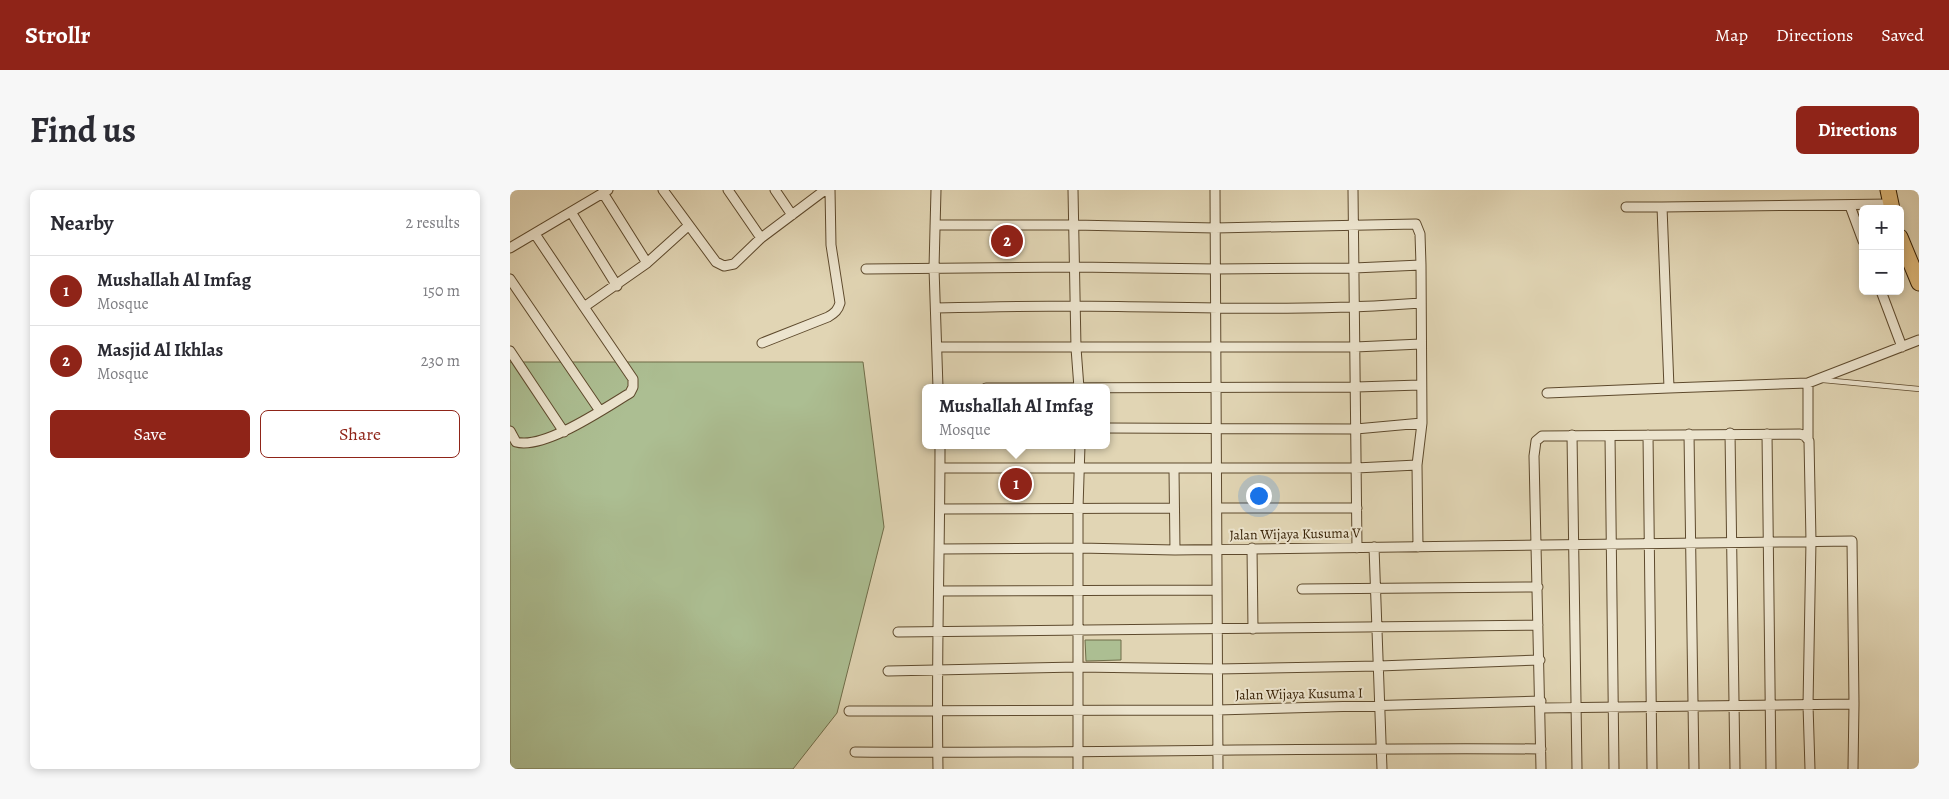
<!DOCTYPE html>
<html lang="en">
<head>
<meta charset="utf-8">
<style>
  body { margin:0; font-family:Alegreya,serif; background:#f7f7f7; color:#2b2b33 }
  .controls { position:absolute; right:15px; top:15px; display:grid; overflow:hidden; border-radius:8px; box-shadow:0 2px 8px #0003 }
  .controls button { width:45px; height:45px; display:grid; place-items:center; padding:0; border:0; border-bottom:1px solid #e1e1e2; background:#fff; color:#2b2b33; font:25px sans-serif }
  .you { position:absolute; left:748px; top:305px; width:18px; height:18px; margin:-12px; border:4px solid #fff; border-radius:50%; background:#1a73e8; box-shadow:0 0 0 8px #1a73e833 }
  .badge { display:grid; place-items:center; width:32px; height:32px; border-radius:50%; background:#8f2418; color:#fff; font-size:16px; font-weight:700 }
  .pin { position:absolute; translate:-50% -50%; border:2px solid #fff; box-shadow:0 1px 5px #0006 }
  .popup { position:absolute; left:412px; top:194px; width:188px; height:65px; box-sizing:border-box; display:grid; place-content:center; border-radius:8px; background:#fff; filter:drop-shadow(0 1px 4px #0005); font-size:16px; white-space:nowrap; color:#7c7c81 }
  .popup b { font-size:19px; color:#2b2b33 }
  .popup::after { content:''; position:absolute; left:50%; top:100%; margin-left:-10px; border:10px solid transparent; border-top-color:#fff }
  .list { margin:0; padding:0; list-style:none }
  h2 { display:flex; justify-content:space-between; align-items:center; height:65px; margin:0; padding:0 20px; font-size:21px }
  h2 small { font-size:16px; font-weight:400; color:#7c7c81 }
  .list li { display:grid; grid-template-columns:32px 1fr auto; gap:15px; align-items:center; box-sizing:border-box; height:70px; padding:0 20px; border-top:1px solid #e1e1e2 }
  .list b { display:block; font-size:19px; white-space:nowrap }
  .list p { margin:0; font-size:16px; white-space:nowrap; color:#7c7c81 }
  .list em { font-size:16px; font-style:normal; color:#7c7c81 }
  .actions { display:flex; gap:10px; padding:15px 20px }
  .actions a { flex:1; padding:11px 0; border:1px solid #8f2418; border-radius:8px; text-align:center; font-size:18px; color:#8f2418 }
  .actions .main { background:#8f2418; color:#fff }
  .map { position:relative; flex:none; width:1409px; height:579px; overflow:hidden; border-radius:8px }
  header { display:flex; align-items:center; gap:30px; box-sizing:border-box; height:70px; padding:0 25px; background:#8f2418; color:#fff }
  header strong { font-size:24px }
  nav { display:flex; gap:28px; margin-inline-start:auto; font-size:18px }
  .intro { display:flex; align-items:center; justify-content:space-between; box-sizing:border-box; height:120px; padding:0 30px }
  h1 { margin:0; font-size:35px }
  .button { padding:12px 22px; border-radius:8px; background:#8f2418; color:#fff; font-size:18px; font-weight:700 }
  main { display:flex; gap:30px; padding:0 30px }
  aside { flex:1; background:#fff; border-radius:8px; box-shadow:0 2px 8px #0003 }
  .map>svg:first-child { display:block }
  .green { fill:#acbe92; stroke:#6f6d49 }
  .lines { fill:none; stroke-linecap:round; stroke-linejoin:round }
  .service-casing { stroke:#5e4a2d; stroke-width:6 }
  .minor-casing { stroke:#5e4a2d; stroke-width:11 }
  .trunk-casing { stroke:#321c00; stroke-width:17 }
  .service { stroke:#ece4ce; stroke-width:4.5 }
  .minor { stroke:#ece4ce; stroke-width:9 }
  .trunk { stroke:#e0ba7a; stroke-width:15 }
  .labels { text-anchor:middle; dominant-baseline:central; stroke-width:4; stroke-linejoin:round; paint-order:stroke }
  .street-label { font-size:14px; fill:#321c00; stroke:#ece4ce }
</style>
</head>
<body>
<header>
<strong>Strollr</strong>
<nav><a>Map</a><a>Directions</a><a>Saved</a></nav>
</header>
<div class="intro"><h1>Find us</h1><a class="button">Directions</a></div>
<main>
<aside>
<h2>Nearby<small>2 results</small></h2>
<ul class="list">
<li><span class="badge">1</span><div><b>Mushallah Al Imfag</b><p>Mosque</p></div><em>150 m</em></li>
<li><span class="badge">2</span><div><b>Masjid Al Ikhlas</b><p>Mosque</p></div><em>230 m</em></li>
</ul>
<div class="actions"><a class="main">Save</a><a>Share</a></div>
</aside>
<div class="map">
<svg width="1409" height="579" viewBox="0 0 1409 579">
  <rect width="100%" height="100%" fill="#e1d5b4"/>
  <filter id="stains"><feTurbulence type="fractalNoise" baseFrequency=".004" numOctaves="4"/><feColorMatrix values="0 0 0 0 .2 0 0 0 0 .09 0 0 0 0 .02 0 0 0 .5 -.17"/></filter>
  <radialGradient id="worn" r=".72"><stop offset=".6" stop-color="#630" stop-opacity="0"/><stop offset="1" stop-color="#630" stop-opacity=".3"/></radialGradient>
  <path class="green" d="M0,172h353l21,165 -47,186 -44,56h-283z
    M575,450h36v20l-35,1z"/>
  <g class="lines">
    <g class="service-casing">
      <path id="service" d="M1313,190l96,9"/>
    </g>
    <g class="minor-casing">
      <path id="minor" d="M153,0l53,72 8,4 10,-2 27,-26 64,-48
        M218,0l33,48
        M265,0l17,25
        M426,0l-2,78 4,120
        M563,0l3,158 3,40
        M705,0l3,579
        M843,0l4,358
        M93,3l44,70
        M1380,14l-228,3 7,181 139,-5 111,-43
        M1340,16l13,35
        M1116,17h36
        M61,22l46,74
        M425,35h139l141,3 201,-4 4,10 1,31 1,158 -5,42
        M25,44l49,73
        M0,58l98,-58
        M356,79l209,-2 140,2 139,-1 67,-3
        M0,89l90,132
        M1371,101l21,56
        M426,118c46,-1 93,-2 140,-2 115,1 230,6 345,-3
        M252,153l66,-26c7,-4 10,-7 12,-14l-9,-58 -1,-55
        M427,157h418l66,-3
        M0,161l54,81
        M476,198l370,-1 64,-2
        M1037,203l122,-5
        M596,238l250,1 66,-6
        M0,241l6,11c28,8 89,-34 114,-49l3,-6v-8l-49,-72 63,-44 41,-37
        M1220,243l5,336
        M1179,244l5,335
        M1257,244l4,335
        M1062,245l5,334
        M1138,245l4,334
        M1100,246l4,333
        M1298,248v-55
        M430,278h416l61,-3 1,82
        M664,279l1,81
        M707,318h140
        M431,319l233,-1
        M864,357l8,222
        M742,358l1,81
        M430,359l139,-1 96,2 677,-9 2,163 -1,65
        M792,399l236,-2
        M429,401l278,-1
        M388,442l640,-7
        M378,481l190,-4 139,2 162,-3 161,-6
        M1031,518l313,-4
        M339,521l368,-1 324,-9
        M345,562c229,2 457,-5 686,-3
        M428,579c-2,-108 2,-216 2,-324
        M568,579v-261l2,-63
        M1031,579l-7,-313 2,-15 6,-5 258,-2 5,2 4,5 2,100 -3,164 2,64"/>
    </g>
    <g class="trunk-casing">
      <path id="trunk" d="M1378,0l4,19
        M1390,47l19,46"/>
    </g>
    <use href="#service" class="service"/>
    <use href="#minor" class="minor"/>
    <use href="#trunk" class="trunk"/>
  </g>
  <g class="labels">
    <g class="street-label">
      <text transform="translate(785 344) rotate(-1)">Jalan Wijaya Kusuma V</text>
      <text transform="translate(789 504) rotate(-1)">Jalan Wijaya Kusuma I</text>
    </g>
  </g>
  <rect width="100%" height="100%" filter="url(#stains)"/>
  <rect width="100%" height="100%" fill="url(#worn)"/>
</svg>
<div class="controls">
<button>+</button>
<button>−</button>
</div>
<div class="you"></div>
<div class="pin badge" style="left:506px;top:294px">1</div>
<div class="popup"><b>Mushallah Al Imfag</b>Mosque</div>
<div class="pin badge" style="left:497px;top:51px">2</div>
</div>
</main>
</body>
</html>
